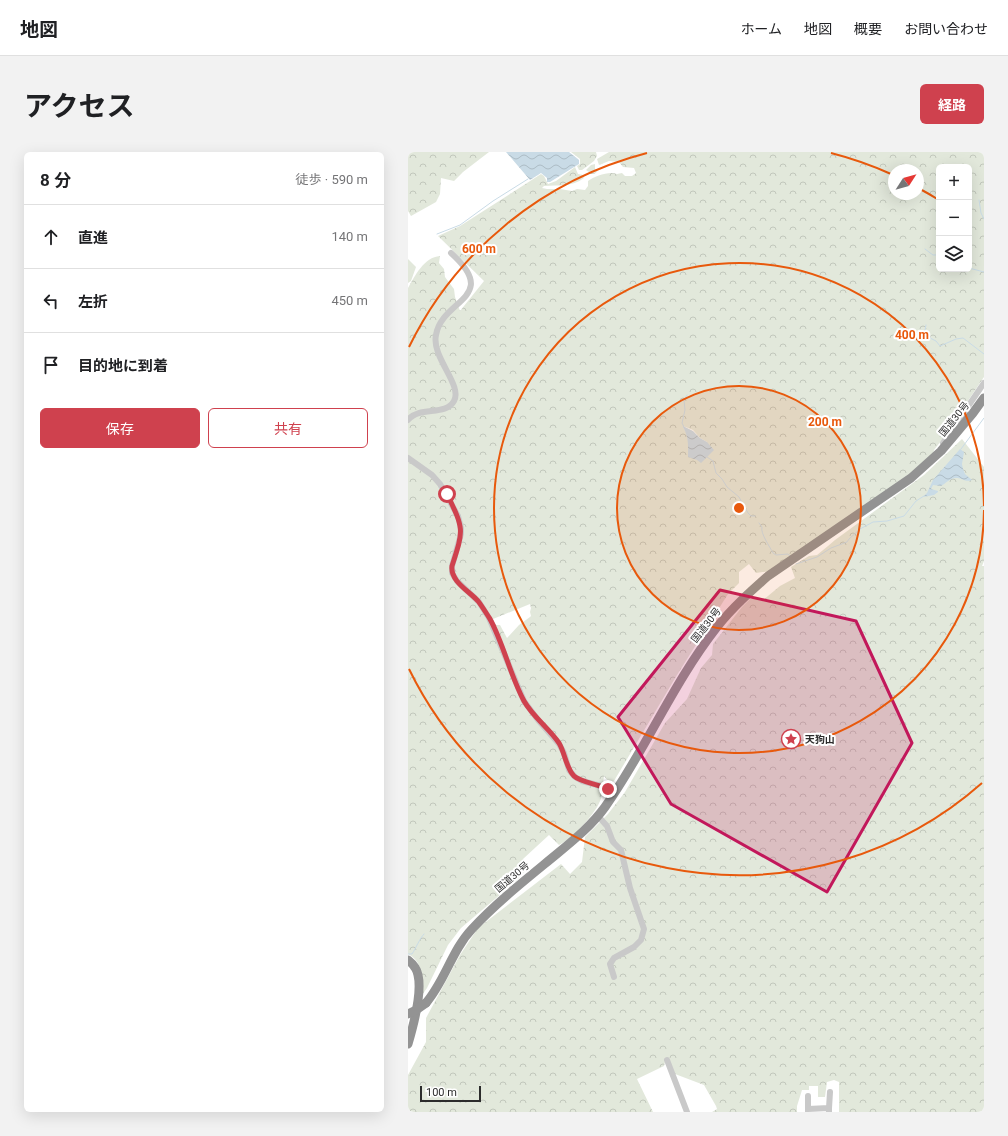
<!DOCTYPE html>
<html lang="ja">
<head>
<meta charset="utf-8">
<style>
  body { margin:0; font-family:Roboto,"Noto Sans JP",sans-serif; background:#f2f2f2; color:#202124 }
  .controls { position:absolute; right:12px; top:12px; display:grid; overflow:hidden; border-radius:6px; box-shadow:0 4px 16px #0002 }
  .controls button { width:36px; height:36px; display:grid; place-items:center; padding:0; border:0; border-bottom:1px solid #e0e0e0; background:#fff; color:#202124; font:20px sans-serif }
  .compass { position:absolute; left:480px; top:12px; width:36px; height:36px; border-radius:50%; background:#fff; box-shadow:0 4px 16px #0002; rotate:54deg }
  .scale { position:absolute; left:12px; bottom:10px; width:61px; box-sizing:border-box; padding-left:4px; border:2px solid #2c2c2c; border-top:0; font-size:11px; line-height:14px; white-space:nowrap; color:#2c2c2c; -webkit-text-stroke:3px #fff; paint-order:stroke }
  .stop { position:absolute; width:12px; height:12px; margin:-9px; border:3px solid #cf414e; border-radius:50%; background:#fff }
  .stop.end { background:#cf414e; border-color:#fff; box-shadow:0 1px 4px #0008 }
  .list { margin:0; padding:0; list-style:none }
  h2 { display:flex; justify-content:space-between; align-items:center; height:52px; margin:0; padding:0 16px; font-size:17px }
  h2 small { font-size:13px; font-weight:400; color:#757577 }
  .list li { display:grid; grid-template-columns:26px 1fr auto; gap:12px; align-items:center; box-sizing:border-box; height:64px; padding:0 16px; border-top:1px solid #e0e0e0 }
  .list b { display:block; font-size:15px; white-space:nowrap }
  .list em { font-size:13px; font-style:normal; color:#757577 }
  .actions { display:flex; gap:8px; padding:12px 16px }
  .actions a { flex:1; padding:9px 0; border:1px solid #cf414e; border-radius:6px; text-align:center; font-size:14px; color:#cf414e }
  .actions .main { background:#cf414e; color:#fff }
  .icon { flex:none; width:22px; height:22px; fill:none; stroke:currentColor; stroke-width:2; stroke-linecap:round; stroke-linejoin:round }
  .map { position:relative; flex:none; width:576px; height:960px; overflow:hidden; border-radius:6px }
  header { display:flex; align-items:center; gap:24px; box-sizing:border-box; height:56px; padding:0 20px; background:#fff; border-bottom:1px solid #e0e0e0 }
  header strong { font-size:19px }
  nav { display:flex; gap:22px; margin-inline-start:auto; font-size:14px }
  .intro { display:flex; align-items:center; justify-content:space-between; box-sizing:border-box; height:96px; padding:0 24px }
  h1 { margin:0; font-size:28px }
  .button { padding:10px 18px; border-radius:6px; background:#cf414e; color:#fff; font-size:14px; font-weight:700 }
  main { display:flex; gap:24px; padding:0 24px }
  aside { flex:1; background:#fff; border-radius:6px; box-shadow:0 4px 16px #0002 }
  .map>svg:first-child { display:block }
  .grass { fill:#e2e8db }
  .forest { fill:url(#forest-crowns); fill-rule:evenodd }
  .water { fill:url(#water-waves) }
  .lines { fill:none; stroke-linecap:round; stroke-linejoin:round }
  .stream { stroke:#c9dbe6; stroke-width:1 }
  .minor { stroke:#c9c9c9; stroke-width:6 }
  .highway { stroke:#939393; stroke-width:9 }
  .highway-bridge { stroke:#939393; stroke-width:9 }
  .route { stroke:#cf414e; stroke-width:5 }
  .marked { fill:#c2185b; fill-opacity:0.2; stroke:#c2185b; stroke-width:3; stroke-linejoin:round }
  .ring { fill:none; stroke:#e8590c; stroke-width:2 }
  .labels { text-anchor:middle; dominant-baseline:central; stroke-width:4; stroke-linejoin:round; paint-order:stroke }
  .street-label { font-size:10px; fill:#2c2c2c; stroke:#fff }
  .poi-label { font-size:10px; font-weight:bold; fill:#2c2c2c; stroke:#fff; text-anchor:start }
  .centre { fill:#e8590c; stroke:#fff; stroke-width:2 }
  .ring-label { font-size:12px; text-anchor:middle; font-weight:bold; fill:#e8590c; stroke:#fff; stroke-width:4; stroke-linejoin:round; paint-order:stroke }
</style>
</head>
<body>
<header>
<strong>地図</strong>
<nav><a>ホーム</a><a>地図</a><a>概要</a><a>お問い合わせ</a></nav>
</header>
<div class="intro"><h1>アクセス</h1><a class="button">経路</a></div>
<main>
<aside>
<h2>8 分<small>徒歩 · 590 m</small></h2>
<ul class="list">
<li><svg class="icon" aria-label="ahead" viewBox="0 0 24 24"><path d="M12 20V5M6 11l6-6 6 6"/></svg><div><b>直進</b></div><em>140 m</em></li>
<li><svg class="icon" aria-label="left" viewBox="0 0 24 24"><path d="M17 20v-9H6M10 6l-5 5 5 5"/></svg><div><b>左折</b></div><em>450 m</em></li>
<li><svg class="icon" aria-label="arrive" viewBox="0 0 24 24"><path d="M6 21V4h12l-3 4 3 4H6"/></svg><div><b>目的地に到着</b></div></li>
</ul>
<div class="actions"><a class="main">保存</a><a>共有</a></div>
</aside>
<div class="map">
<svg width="576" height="960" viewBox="0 0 576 960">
  <defs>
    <pattern id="forest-crowns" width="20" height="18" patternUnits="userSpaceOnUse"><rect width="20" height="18" fill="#e2e8db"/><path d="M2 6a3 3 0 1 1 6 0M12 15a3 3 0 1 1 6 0" fill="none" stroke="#c2c7bc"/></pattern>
    <pattern id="water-waves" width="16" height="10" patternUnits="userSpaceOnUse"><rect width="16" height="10" fill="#c9dbe6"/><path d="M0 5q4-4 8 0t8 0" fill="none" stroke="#adbcc5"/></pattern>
  </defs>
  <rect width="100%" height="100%" fill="#fff"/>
  <path class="grass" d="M0,107l8,8 -5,14 -3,2z"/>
  <path class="forest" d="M0,0h81l-26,20 -9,9 -13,-3 -1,16 -4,8 -25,14 -3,-5z
    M163,0h25l1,4 -3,5 -12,9h-3l-2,-4 3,-2v-5z
    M201,0h375v225l-43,64 -7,9 -1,5 -26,23 -137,93 -14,2 -7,-9 -10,8v11l-11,11 -51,81 -63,106 -4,2 -6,-7 -1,7 -5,6 4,3c1,16 -30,47 -43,53l-10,-10 -26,24 6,8 -13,14 -55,47 -13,17 -21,43 -5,7c1,-15 1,-34 -14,-41v-666c7,-12 16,-31 32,-32l-1,7 5,6 1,8 9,12 1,8 5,14 24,-30 -46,-45 22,-10 81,-52 3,2 4,8 8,-3 19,-14 3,7 5,1 1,3c-12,9 -26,7 -40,8l-2,2 5,1h13l12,2 5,-2 8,1 3,-4v-5c7,-5 21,-10 29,-7l5,-1 3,3h7l4,-3 -2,-5 -11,-1 -4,-5 -10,-1 -10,4 -2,-6zM531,15h30v102h-30zM486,18h24v24h-24zM275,274l10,4 7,8 7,4 -10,18 -9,-6c2,-5 0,-13 -1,-19 -1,-4 -3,-5 -4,-9zM122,452l1,4 -1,4 1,4 -1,1 -11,8 -12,13 -7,-13h-4l-3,-6z
    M187,12v5l3,1c-2,4 -4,4 -9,4v-2l-3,-2 5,-5z
    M554,287l22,28v94l-2,5h2v546h-145v-30l-5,-2 -7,2 -2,15h-7v-11h-9v4h-7l-5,16v6h-85l5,-3 -1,-3 -12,-21 -29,-11 -9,-15 -2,7 -27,13 16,33h-245v-37l18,-33v-24l34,-63 18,-27 83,-64 9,10 12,-12 3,-25 23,-23 17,-22 40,-69 22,-24 14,-31 11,-13 1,-11 29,-37 8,-8h7l5,2 18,-15 15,-8 -4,-11 18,-11 8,-1 11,-9 7,-6 89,-65z"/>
  <path class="water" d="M98,0h63l10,8v4l-29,18h-3v-4l-6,-5 -11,7z
    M275,274l10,5 7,7 7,4 7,8 -13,13 -4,-3 -9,-3c0,-12 1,-19 -5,-30z
    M552,297l4,3 -2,12 1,5 2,5 7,6c-7,3 -10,-3 -16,-2 -6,0 -11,6 -15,8l-8,-1 -2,4 7,2v1l-4,3 -11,2 4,-4 6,-13z"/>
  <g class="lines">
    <path class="stream" d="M571,48l2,13 3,6
      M29,82l23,-9 33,-24 35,-22
      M517,97l8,6h6
      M561,116l15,4
      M518,173l-1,5 5,8 6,3 4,5 16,-7 7,-1 21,16
      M276,275l-2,-4 3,-13 -1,-10 3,-5
      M553,297l23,-31
      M299,305l6,4 3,12 6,6 5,8 12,10 9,16 3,3h4
      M351,371l3,4c-2,6 8,20 11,26l3,2 12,-1 2,2
      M388,412l21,-7 14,-9 16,-6 2,-3 11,-10 13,-7 14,-1 17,-5 12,-15 8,-5
      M0,802h4c4,-6 8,-16 12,-20"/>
    <path class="minor" d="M0,268c12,-15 37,-3 46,-19 9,-16 -23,-44 -18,-66 6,-36 65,-37 15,-82
      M535,291l41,-60
      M0,306l24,17 8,9 18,32 3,12v6l-9,32v7l5,8 22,21 10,16 35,83 14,19 21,24 5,9 5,17 6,7 7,4 19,5 13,7
      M190,664l9,10 6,16 8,8 9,38 14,41 -3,11 -7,7 -20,11 -4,6 4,13
      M259,908l20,52
      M421,956l1,-16
      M400,957l21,-1v4
      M400,960v-16"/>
    <path class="highway" d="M0,808c5,4 9,9 10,15 4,17 -5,52 -10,69
      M18,851c19,-22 26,-53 46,-74 26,-28 57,-52 86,-76 17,-14 34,-28 47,-46 41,-58 68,-124 112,-180 15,-19 33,-35 51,-51l143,-98 30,-27 32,-38 11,-15"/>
    <path class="highway-bridge" d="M0,862l8,-4 10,-7"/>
  </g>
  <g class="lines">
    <path class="route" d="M39,342c17,35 17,35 5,72 -2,15 17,25 26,35 4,5 8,12 12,18 14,26 20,56 34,82 9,16 25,27 35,42 6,10 7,25 15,33 6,6 24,8 34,13"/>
  </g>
  <path class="marked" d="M312,438l136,31 56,122 -85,149 -156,-88 -53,-87z"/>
  <circle cx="331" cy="356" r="122" fill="#e8590c" fill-opacity=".12"/>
  <g class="ring">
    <circle cx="331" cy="356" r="122"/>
    <path d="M576 358A245 245 0 1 1 576 354"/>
    <path d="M574 631A367 367 0 0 1 1 517M1 195A367 367 0 0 1 239 1M423 1A367 367 0 0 1 483 22M512 37A367 367 0 0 1 531 48"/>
  </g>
  <defs>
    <g id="sight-ring" transform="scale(1)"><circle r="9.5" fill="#fff" stroke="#cf414e" stroke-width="1.5"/><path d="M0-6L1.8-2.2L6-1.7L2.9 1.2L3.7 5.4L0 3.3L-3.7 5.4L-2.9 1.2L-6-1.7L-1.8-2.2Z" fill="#cf414e"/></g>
  </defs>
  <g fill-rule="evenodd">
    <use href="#sight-ring" x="383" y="587"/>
  </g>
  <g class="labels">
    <g class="street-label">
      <text transform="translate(546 267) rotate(-51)">国道30号</text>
      <text transform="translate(298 473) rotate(-52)">国道30号</text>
      <text transform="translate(104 725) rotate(-40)">国道30号</text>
    </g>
    <g class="poi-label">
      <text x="397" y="587">天狗山</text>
    </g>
  </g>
  <circle cx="331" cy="356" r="6" class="centre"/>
  <g class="ring-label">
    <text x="71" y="101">600 m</text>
    <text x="504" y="187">400 m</text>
    <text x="417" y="274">200 m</text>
  </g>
</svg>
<div class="controls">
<button>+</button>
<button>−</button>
<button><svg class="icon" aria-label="layers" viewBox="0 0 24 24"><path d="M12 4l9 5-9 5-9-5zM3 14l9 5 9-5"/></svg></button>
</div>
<svg class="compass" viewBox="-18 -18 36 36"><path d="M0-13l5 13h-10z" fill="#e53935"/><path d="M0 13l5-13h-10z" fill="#757577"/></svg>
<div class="scale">100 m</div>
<div class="stop" style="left:39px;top:342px"></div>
<div class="stop end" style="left:200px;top:637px"></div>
</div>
</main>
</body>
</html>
